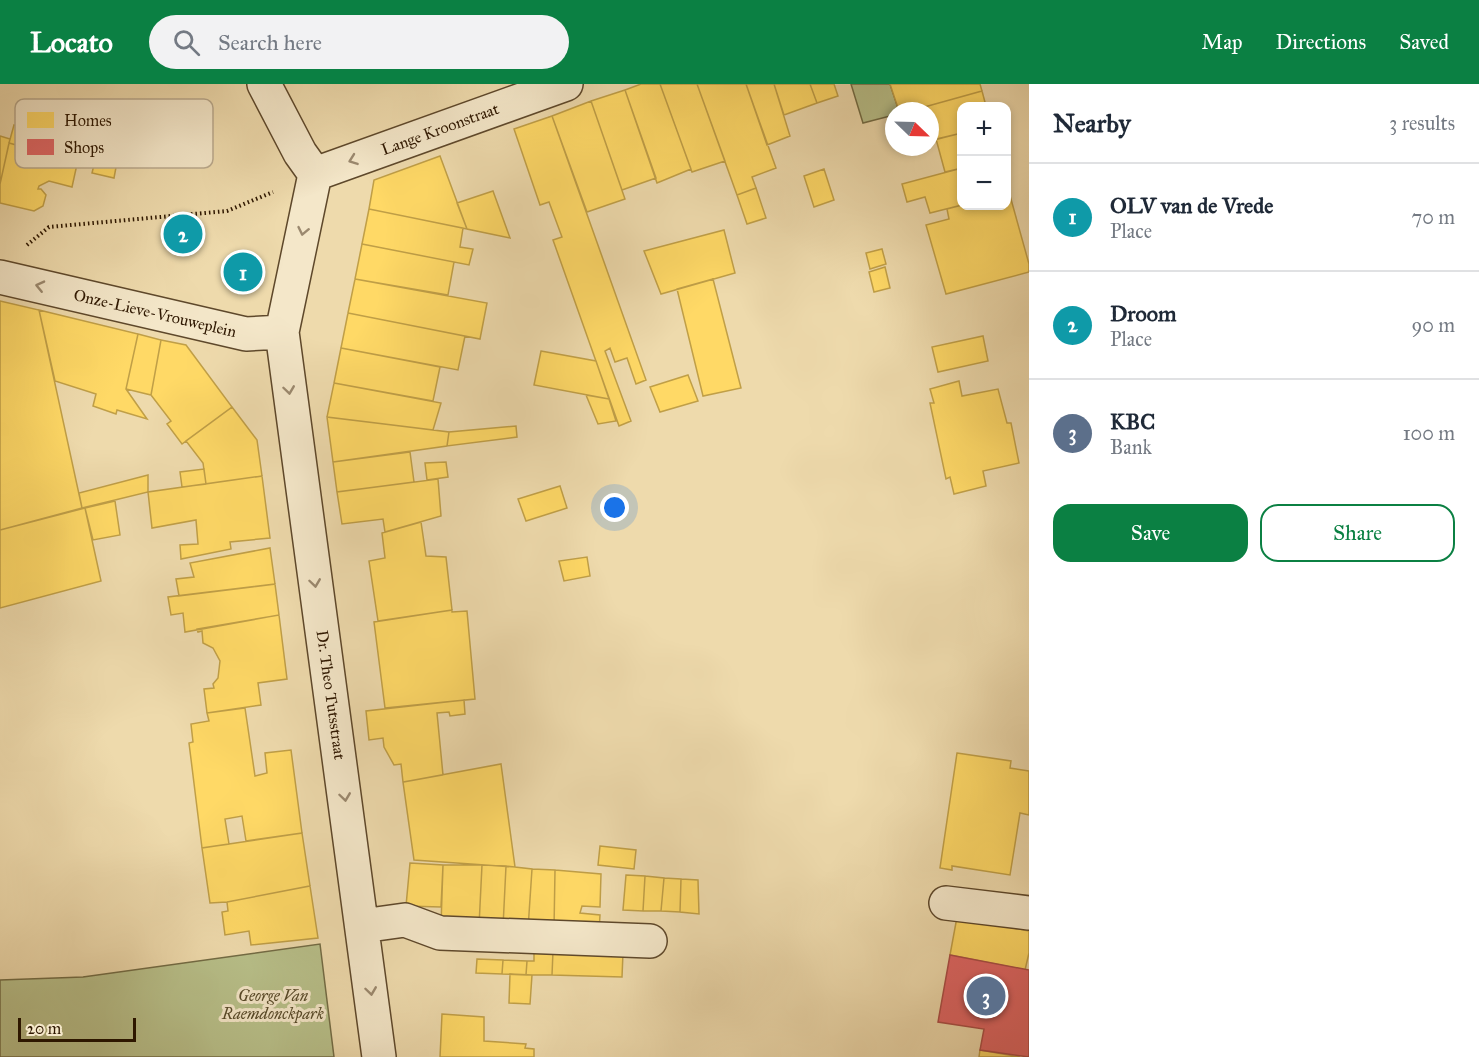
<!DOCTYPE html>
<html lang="en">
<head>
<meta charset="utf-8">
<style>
  body { margin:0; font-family:"IM FELL Great Primer",serif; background:#f2f2f3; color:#1f2937 }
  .controls { position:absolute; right:18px; top:18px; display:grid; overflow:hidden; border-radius:12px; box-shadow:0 3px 9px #0003 }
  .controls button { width:54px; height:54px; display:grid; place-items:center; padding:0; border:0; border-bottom:2px solid #e0e1e3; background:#fff; color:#1f2937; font:30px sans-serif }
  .compass { position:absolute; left:885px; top:18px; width:54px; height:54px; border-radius:50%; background:#fff; box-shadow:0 3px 9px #0003; rotate:113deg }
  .scale { position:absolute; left:18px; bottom:15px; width:118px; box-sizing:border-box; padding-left:6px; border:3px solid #2e1700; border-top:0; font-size:16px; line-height:21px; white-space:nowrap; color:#2e1700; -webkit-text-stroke:4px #f4e7c9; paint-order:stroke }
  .you { position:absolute; left:615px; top:424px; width:21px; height:21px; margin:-15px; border:4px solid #fff; border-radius:50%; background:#1a73e8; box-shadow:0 0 0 9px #1a73e833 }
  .badge { display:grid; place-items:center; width:39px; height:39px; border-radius:50%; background:#0b8043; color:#fff; font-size:20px; font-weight:700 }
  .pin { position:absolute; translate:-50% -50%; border:3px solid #fff; box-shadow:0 2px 6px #0006 }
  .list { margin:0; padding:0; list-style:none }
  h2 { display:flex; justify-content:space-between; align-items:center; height:78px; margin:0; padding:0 24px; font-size:26px }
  h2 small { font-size:20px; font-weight:400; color:#747a83 }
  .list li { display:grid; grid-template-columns:39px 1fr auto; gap:18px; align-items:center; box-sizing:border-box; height:108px; padding:0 24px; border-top:2px solid #e0e1e3 }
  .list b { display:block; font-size:22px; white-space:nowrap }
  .list p { margin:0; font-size:20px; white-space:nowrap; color:#747a83 }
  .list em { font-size:20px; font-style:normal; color:#747a83 }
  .actions { display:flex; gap:12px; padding:18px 24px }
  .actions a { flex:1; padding:14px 0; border:2px solid #0b8043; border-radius:18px; text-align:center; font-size:21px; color:#0b8043 }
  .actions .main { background:#0b8043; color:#fff }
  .icon { flex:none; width:33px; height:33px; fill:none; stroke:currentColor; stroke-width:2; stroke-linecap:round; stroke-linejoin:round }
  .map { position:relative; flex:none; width:1029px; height:973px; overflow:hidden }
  header { display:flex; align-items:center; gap:36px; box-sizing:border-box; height:84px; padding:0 30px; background:#0b8043; color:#fff }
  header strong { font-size:28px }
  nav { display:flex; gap:33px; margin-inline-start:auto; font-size:21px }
  .search { width:420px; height:54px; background:#f2f2f3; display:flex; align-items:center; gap:15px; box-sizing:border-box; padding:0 21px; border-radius:33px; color:#747a83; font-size:22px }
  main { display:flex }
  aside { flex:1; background:#fff }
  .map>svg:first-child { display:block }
  .green { fill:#b8c08a; stroke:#736c45; stroke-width:1.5 }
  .homes { fill:#ffd966; stroke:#c09f47; stroke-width:1.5 }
  .shops { fill:#e06666; stroke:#ab4e47; stroke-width:1.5 }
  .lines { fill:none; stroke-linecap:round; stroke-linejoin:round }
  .minor-casing { stroke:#5e482b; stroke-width:36 }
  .path { stroke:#2e1700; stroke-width:4; stroke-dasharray:1.5 3; stroke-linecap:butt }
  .minor { stroke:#f4e7c9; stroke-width:33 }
  .oneway { stroke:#9b896f }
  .labels { text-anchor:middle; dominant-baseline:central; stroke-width:6; stroke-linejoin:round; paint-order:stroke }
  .street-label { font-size:16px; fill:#2e1700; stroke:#f4e7c9 }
  .park-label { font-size:16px; font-style:italic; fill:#574a29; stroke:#f4e7c9 }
  .key { fill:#f4e7c9; stroke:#b9a98d; stroke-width:1.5 }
  .key-label { font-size:16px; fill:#2e1700 }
</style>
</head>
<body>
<header>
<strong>Locato</strong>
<div class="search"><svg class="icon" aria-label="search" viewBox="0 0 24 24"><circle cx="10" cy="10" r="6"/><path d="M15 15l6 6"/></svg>Search here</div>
<nav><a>Map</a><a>Directions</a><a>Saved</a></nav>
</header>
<main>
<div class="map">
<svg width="1029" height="973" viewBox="0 0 1029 973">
  <rect width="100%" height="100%" fill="#eedaac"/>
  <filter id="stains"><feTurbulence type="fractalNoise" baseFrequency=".00333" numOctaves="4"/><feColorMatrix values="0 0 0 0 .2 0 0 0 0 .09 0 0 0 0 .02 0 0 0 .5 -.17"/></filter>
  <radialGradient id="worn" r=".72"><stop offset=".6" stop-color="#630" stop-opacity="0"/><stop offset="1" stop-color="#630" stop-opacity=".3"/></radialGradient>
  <path class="green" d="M851,0h39l9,27h-5v4l-31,8z
    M320,860l14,113h-334v-77l83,-3z"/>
  <path class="homes" d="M641,0h19l31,85 -34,14 -32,-93z
    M660,0h37l28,77 -33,11z
    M697,0h49l30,84 -24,9 4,11 -19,7z
    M746,0h28l16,52 -23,9z
    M774,0h36l7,19 -33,12z
    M810,0h24l4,12 -21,7z
    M890,0h90l2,7 -72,20h-11z
    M625,6l31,88 -34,12 -31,-89z
    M982,7l4,15h-24v27l-32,8v-30h-20z
    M591,17l34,98 -38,13 -35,-96z
    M552,32l94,264 -10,4 -9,-26 -12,4 -5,-14 -5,3 26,70 -12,5 -66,-186 9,-3 -13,-35 -9,3 -26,-76z
    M14,41l18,4 -5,19 -18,-5z
    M32,45l16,4 1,-4 34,8 -11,50 -23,-6 -10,5 -1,3h3l5,6 -3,11 -9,5 -34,-8v-19l9,-41 18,5z
    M962,49v35l-17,4 -9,-33z
    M0,52l10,3 -10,45z
    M440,72l27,73 -98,-20 5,-29z
    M96,73l21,5 -3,16 -22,-5z
    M962,84v37l-32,8 -5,-16 -18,5 -5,-18z
    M824,85l10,31 -20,7 -10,-31z
    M756,104l10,30 -19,6 -10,-29z
    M493,107l17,47 -43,-9 -10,-26z
    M1009,108l20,72v8l-83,22 -20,-69 23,-6 -2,-10 15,-4 44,1v-13z
    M369,125l94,19 -3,19 13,2 -4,16 -107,-21z
    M724,146l11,43 -74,21 -17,-43z
    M362,160l92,18 -6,33 -93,-16z
    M882,165l4,15 -16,5 -4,-16z
    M885,183l5,21 -16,4 -5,-20z
    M355,195l132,24 -7,36 -132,-26z
    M713,195l28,109 -38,8 -26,-107z
    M0,217l39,9 43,198 -82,22z
    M39,226l99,24 -12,55 21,30 -30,-9 -1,4 -23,-8 3,-12 -41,-13z
    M348,229l117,23 -7,34 -117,-22z
    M138,250l23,6 -10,55 -25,-6z
    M983,252l5,25 -50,11 -6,-25z
    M161,256l25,5 46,62 -50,37 -15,-20 4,-3 -20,-26z
    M341,264l99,19 -7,34 -99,-18z
    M541,267l55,10 13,38 -75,-14z
    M688,291l10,26 -38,11 -10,-25z
    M959,297l3,15 36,-7 9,34h4l8,40 -36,8 3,15 -32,8 -4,-17 -4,2 -16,-76h4l-4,-14z
    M334,299l107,20 -8,27 -106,-13z
    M586,311l23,4 7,22 -18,3z
    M232,323l25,33 5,36 -56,8 -3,-21 -17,-22z
    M327,333l122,15 -2,14 -114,16z
    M516,342l1,11 -70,9 2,-14z
    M410,368l4,30 -77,10 -4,-30z
    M446,378l2,15 -21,3 -2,-17z
    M204,385l2,15 -24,3 -2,-15z
    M148,391v17l-66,16 -3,-15z
    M262,392l8,62 -40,4 1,7 -50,10 -1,-14 18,-1 -2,-24 -44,8 -4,-36z
    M438,395l3,37 -56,16 -2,-13 -41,5 -5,-32z
    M560,402l7,22 -41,13 -8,-22z
    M115,417l5,34 -27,5 -8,-32z
    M85,424l16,73 -101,27v-78z
    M421,438l5,34 20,1 6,53 -74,11 -9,-60 16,-3 -3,-25z
    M270,464l5,36 -96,12 -3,-17 18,-2 -4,-14z
    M587,473l3,19 -26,5 -5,-20z
    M275,500l4,31 -94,17 -2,-19 -12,2 -3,-18z
    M452,526v2l15,-1 8,88 -90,9 -11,-86z
    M279,531l8,64 -29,4 3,22 -54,8 -3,-24 10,-1 -1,-4 5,-6 2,-17 -7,-13 -10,-5 -1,-12 -4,1 -1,-3z
    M464,616l1,14 -15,2 -1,-4 -12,1 6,62 -40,7 -2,-18 -7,1 -10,-18 -1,-9 -14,2 -3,-29z
    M245,624l10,68 12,-3 -2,-20 26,-3 11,83 -56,8 -4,-25 -17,3 4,25 -27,4 -13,-105 4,-1 -2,-18 18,-3 -2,-8z
    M957,669l54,8 -1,7 19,3v44l-9,-2 -10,62 -58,-9v4l-12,-2z
    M501,680l14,103 -101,-7 -11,-78z
    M302,749l8,53 -83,16 -17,1 -8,-55z
    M600,762l36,4 -2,19 -36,-4z
    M410,779l33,2 -2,42 -35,-1z
    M443,781h39l-3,61 -38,-1z
    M482,781l24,1 -3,61 -24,-1z
    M506,782l26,3 -4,60 -25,-2z
    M532,785l23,1 -1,59h-26z
    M555,786l46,4 -1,33 -18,-1 -2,7 20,2 -1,17 -45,-3z
    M626,791l19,1 -2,35 -20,-1z
    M645,792l19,2 -3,33h-18z
    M664,794l17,1 -1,33 -19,-1z
    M681,795l17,1 1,34 -19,-2z
    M310,802l8,52 -67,7 -2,-14 -24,4 -3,-23 6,-1 -1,-9z
    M957,833l72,14v22l-4,17 -75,-15z
    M534,866l19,1 -1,24h-26l1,-14h7z
    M553,867l70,2 -1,24 -70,-2z
    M477,875l26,1 -1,14 -26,-1z
    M503,876l24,1 -1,14 -24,-1z
    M510,890l22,1 -2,29 -21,-1z
    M442,930l42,3v24l42,3 -1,4 9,1v8h-94z
    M980,966l40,7h-41z"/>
  <path class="shops" d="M950,871l79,15v87l-49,-7 4,-21 -46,-7z"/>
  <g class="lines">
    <g class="minor-casing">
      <path id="minor" d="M264,0l36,69 15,21
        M315,90l-33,158 97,725
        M315,90l251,-90
        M0,193l246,57 36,-2
        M946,819l83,10
        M362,842l43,-6 35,13 210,8"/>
    </g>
    <path class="path" d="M27,161l22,-18 178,-16 46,-19"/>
    <use href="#minor" class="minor"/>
  </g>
  <defs><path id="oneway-chevron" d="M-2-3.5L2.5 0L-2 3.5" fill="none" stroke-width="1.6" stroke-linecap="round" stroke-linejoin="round" transform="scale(1.5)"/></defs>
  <g class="oneway">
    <use href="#oneway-chevron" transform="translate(353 76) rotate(160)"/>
    <use href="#oneway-chevron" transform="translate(303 147) rotate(102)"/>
    <use href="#oneway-chevron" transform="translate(40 202) rotate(-167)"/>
    <use href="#oneway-chevron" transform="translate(289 306) rotate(82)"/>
    <use href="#oneway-chevron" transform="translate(315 499) rotate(82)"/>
    <use href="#oneway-chevron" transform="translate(345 713) rotate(82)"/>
    <use href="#oneway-chevron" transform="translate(371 907) rotate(82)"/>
  </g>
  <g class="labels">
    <g class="street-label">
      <text transform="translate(440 45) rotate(-20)">Lange Kroonstraat</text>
      <text transform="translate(155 229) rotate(13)">Onze-Lieve-Vrouweplein</text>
      <text transform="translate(331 611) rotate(82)">Dr. Theo Tutsstraat</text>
    </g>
    <g class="park-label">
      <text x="273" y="911">George Van<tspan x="273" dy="18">Raemdonckpark</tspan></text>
    </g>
  </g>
  <rect x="15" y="15" width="198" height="69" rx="9" class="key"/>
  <rect x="27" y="28" width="27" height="16" fill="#ffd966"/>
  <rect x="27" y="55" width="27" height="16" fill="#e06666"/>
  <g class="key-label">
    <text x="64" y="42">Homes</text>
    <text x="64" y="69">Shops</text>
  </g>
  <rect width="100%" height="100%" filter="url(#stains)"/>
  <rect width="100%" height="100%" fill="url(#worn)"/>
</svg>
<div class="controls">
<button>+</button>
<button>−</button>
</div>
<svg class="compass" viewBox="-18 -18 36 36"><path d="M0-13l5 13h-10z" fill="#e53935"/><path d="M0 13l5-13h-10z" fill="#747a83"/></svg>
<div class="scale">20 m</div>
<div class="you"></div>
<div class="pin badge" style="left:243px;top:188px;background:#0f9aa8">1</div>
<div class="pin badge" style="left:183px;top:150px;background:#0f9aa8">2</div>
<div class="pin badge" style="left:986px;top:912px;background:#5c6f8a">3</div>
</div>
<aside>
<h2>Nearby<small>3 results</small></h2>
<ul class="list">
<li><span class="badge" style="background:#0f9aa8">1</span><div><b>OLV van de Vrede</b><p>Place</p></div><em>70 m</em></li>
<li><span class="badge" style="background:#0f9aa8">2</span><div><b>Droom</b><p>Place</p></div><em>90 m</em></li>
<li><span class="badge" style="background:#5c6f8a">3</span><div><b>KBC</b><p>Bank</p></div><em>100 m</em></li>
</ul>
<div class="actions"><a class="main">Save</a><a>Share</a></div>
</aside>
</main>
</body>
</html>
